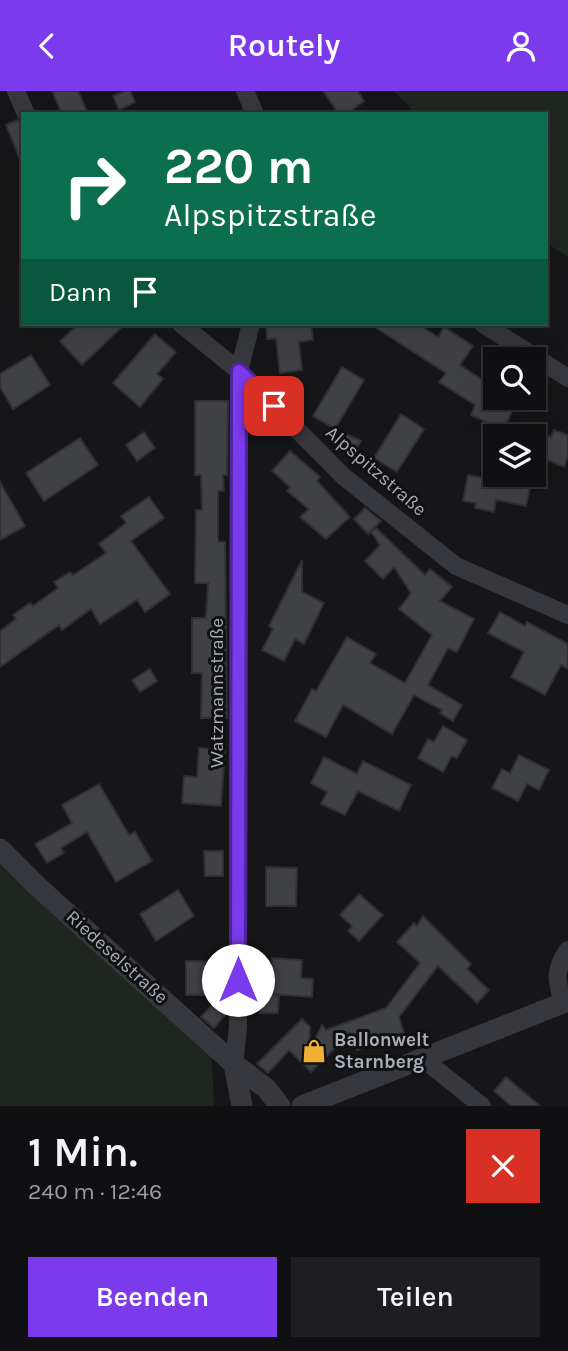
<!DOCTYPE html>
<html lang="de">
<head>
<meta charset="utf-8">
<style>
	body { margin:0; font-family:Karla,sans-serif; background:#1e1e20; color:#f1f3f6; height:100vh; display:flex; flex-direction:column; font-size:26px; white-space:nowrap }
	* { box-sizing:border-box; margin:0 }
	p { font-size:23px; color:#9c9d9f }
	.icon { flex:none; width:38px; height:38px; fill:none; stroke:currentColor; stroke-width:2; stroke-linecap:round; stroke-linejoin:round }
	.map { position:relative; height:1015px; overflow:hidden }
	.drawer { display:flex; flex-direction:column; background:#101012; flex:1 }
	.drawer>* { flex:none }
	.banner { position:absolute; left:21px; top:21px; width:527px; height:214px; border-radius:0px; box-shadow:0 7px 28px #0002,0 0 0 2px #303032; background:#0b6e4f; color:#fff; overflow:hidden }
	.buttons { position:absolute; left:483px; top:256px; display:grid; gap:14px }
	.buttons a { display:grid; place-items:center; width:63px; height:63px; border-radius:0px; background:#101012; box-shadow:0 7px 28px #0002,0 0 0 2px #303032; font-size:35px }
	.pin { position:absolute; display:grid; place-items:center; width:60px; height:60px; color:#fff; margin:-30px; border-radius:14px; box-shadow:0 4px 10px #0006 }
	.me { position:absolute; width:77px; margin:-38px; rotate:0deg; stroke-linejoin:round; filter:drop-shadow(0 0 5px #0008) }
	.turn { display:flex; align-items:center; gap:24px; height:147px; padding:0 28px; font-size:32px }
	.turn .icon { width:91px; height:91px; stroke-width:2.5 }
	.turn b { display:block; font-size:49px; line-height:60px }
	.then { display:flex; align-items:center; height:66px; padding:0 28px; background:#0003; gap:14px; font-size:26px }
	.round { display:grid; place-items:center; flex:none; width:74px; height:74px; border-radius:0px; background:#1e1e20 }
	.head { display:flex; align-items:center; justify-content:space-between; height:119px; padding:0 28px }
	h1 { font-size:42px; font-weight:600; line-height:52px }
	.action { display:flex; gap:14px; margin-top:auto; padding:14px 28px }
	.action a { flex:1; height:80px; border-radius:0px; background:#7c3aed; color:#fff; font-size:28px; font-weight:600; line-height:80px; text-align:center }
	.action a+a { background:#1e1e20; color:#f1f3f6 }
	header { display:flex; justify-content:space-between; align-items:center; height:91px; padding:0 28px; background:#7c3aed; color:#fff; font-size:32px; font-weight:600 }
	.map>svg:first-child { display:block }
</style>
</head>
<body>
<header><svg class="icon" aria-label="back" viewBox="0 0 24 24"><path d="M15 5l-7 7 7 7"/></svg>Routely<svg class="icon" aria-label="person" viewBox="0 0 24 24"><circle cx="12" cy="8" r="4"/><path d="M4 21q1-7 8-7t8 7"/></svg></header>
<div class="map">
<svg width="568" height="1015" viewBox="0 0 568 1015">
	<rect width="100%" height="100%" fill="#161618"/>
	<path fill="#1e261f" d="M394,0H568V166L546,152V23H416Z
		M0,756L211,951L214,1015H0Z"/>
	<path fill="#404145" stroke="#303034" stroke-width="2" d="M52,0H78L88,23H62Z
		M125,0H130L135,11L119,19L113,5Z
		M323,0H358L364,10L347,23H339Z
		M17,29L23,34L22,73L6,34Z
		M79,233H125L82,274L60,250Z
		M266,233H311L313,249L299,251L302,279L280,282L276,248H267Z
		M370,233H418L438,246L444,236L473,255L460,274L495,297V306H518L504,339L471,324L475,314L439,291L446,282Z
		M155,243L176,261L157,283L163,288L140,316L113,292Z
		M31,264L50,294L13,318L0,296V283Z
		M342,276L364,289L335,338L313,325Z
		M195,310H228L227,384H223L224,400H218V451H225L227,627H201L202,582H192V527H206L208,492H195L196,419H202L201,384H195Z
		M401,323L424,338L397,381L374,367Z
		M554,339L568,344V365L564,376L534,363V340L551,346Z
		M144,341L155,357L137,370L126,354Z
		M346,343L361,350L352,366L337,358Z
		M80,347L98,374L44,410L26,382Z
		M290,360L320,386L317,390L350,426L326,448L300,426L309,418L287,400L290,396L272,380Z
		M468,384L500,390L501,386L531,392L526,415L496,409L494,421L475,417L476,412L463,410Z
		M0,391L25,435L0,449Z
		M149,406L164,427L131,450L170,503L145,521L137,509L100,533L91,518L62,539L59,534L0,576V540L16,528L13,524L30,512L33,515L58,497L54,491L70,481L73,484L106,462L99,453L126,432L121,425Z
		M365,417L381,430L368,443L354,428Z
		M376,437L425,484L430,478L452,496L440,510L474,528L457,561L448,557L428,594L462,614L453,630L440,622L442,619L414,604L392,643L343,614L326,646L295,630L312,598L316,600L347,546L376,563L370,572L405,592L432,544L399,518L411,502L394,476L383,488L365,470L380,454L371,441Z
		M302,469V501L324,512L304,553L295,548L284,570L262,559L273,538L269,535Z
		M500,521L525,535L527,531L568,553V578L561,574L545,604L511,586L524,561L488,542Z
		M150,578L157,590L140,601L132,589Z
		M443,635L467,649L457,667L452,665L443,681L418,667L428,648L434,651Z
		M199,657L225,659L221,715L182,712L184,685L197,686Z
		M519,664L549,679L539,699L527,693L518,710L492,697L502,678L510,682Z
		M324,666L357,683L363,670L411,694L399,720L358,700L345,724L321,713L327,701L311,692Z
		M99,693L129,744L135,741L152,770L116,791L87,741L61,757L64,762L47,772L35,753L72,732L62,714Z
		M204,760H223V785H205Z
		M266,776L297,777L296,815H266Z
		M178,799L194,825L156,850L140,823Z
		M359,803L383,824L359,850L348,840L352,835L340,824Z
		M423,825L471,873L467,878L489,899L477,912L438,875L399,926L404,942L357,959L350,942L311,981L289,959L268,982L257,973L302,928L310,936L309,960L322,934L326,939L386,917L420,872L397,851L414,832L417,835Z
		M272,867L302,869L301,887L313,888L312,906L270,903Z
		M186,870L227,871V904H186Z
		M261,903L279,904L278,922H260Z
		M214,912L226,923L214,937L201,926Z
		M506,986L540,1015H511L494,1000Z"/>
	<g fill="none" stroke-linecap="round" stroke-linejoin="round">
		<path stroke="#37383d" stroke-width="18" d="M16,0L26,23
			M245,0L255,23
			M181,233L239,280L343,385L456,475L568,524
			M483,233L568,287
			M563,912C556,889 554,879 568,859
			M422,967L482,1015
			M234,973L238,936L239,280L251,233"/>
		<path stroke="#37383d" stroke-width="21" d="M0,758L37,795L234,973L266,997L280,1015
			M234,973L242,1015
			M302,1015L568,910"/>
	</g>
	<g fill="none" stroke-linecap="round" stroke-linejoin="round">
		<g stroke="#51269a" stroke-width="18">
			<path id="route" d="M238,889L239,280L274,315"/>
		</g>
		<use href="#route" stroke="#7c3aed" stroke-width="12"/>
	</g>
	<defs>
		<g id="shop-bare" transform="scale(1.89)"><path d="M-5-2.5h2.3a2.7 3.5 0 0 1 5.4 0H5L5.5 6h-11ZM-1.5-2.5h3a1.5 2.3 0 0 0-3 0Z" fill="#f2b134" stroke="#111113" stroke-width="2.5" paint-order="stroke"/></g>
	</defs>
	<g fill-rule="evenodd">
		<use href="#shop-bare" x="314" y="960"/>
	</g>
	<g text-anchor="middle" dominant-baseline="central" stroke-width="6" stroke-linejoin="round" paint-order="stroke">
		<g font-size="19" fill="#a8adb8" stroke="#111113">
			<text transform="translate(376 380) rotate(41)">Alpspitzstraße</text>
			<text transform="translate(217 602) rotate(-90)">Watzmannstraße</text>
			<text transform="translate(117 866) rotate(42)">Riedeselstraße</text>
		</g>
		<g font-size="19" font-weight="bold" fill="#a8adb8" stroke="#111113" text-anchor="start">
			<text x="334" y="949">Ballonwelt<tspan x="334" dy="22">Starnberg</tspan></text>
		</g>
	</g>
</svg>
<div class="buttons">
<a><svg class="icon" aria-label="search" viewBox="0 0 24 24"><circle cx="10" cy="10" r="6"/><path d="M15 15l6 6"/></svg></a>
<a><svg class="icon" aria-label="layers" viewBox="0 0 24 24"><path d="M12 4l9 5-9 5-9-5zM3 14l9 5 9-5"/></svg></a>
</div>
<div class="pin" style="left:274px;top:315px;background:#d93025"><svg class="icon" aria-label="arrive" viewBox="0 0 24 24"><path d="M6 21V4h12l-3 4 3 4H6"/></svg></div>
<svg class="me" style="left:238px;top:889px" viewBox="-20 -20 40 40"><circle r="19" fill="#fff"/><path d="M0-13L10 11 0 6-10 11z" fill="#7c3aed"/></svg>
<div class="banner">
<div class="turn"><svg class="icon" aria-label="right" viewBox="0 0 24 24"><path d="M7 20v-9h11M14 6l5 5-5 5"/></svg><div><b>220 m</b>Alpspitzstraße</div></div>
<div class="then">Dann<svg class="icon" aria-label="arrive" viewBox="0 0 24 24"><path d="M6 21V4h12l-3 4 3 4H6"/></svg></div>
</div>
</div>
<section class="drawer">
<div class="head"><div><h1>1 Min.</h1><p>240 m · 12:46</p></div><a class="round" style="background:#d93025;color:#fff"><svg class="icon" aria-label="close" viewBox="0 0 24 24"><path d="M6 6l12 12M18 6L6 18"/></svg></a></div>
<div class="action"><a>Beenden</a><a>Teilen</a></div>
</section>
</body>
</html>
